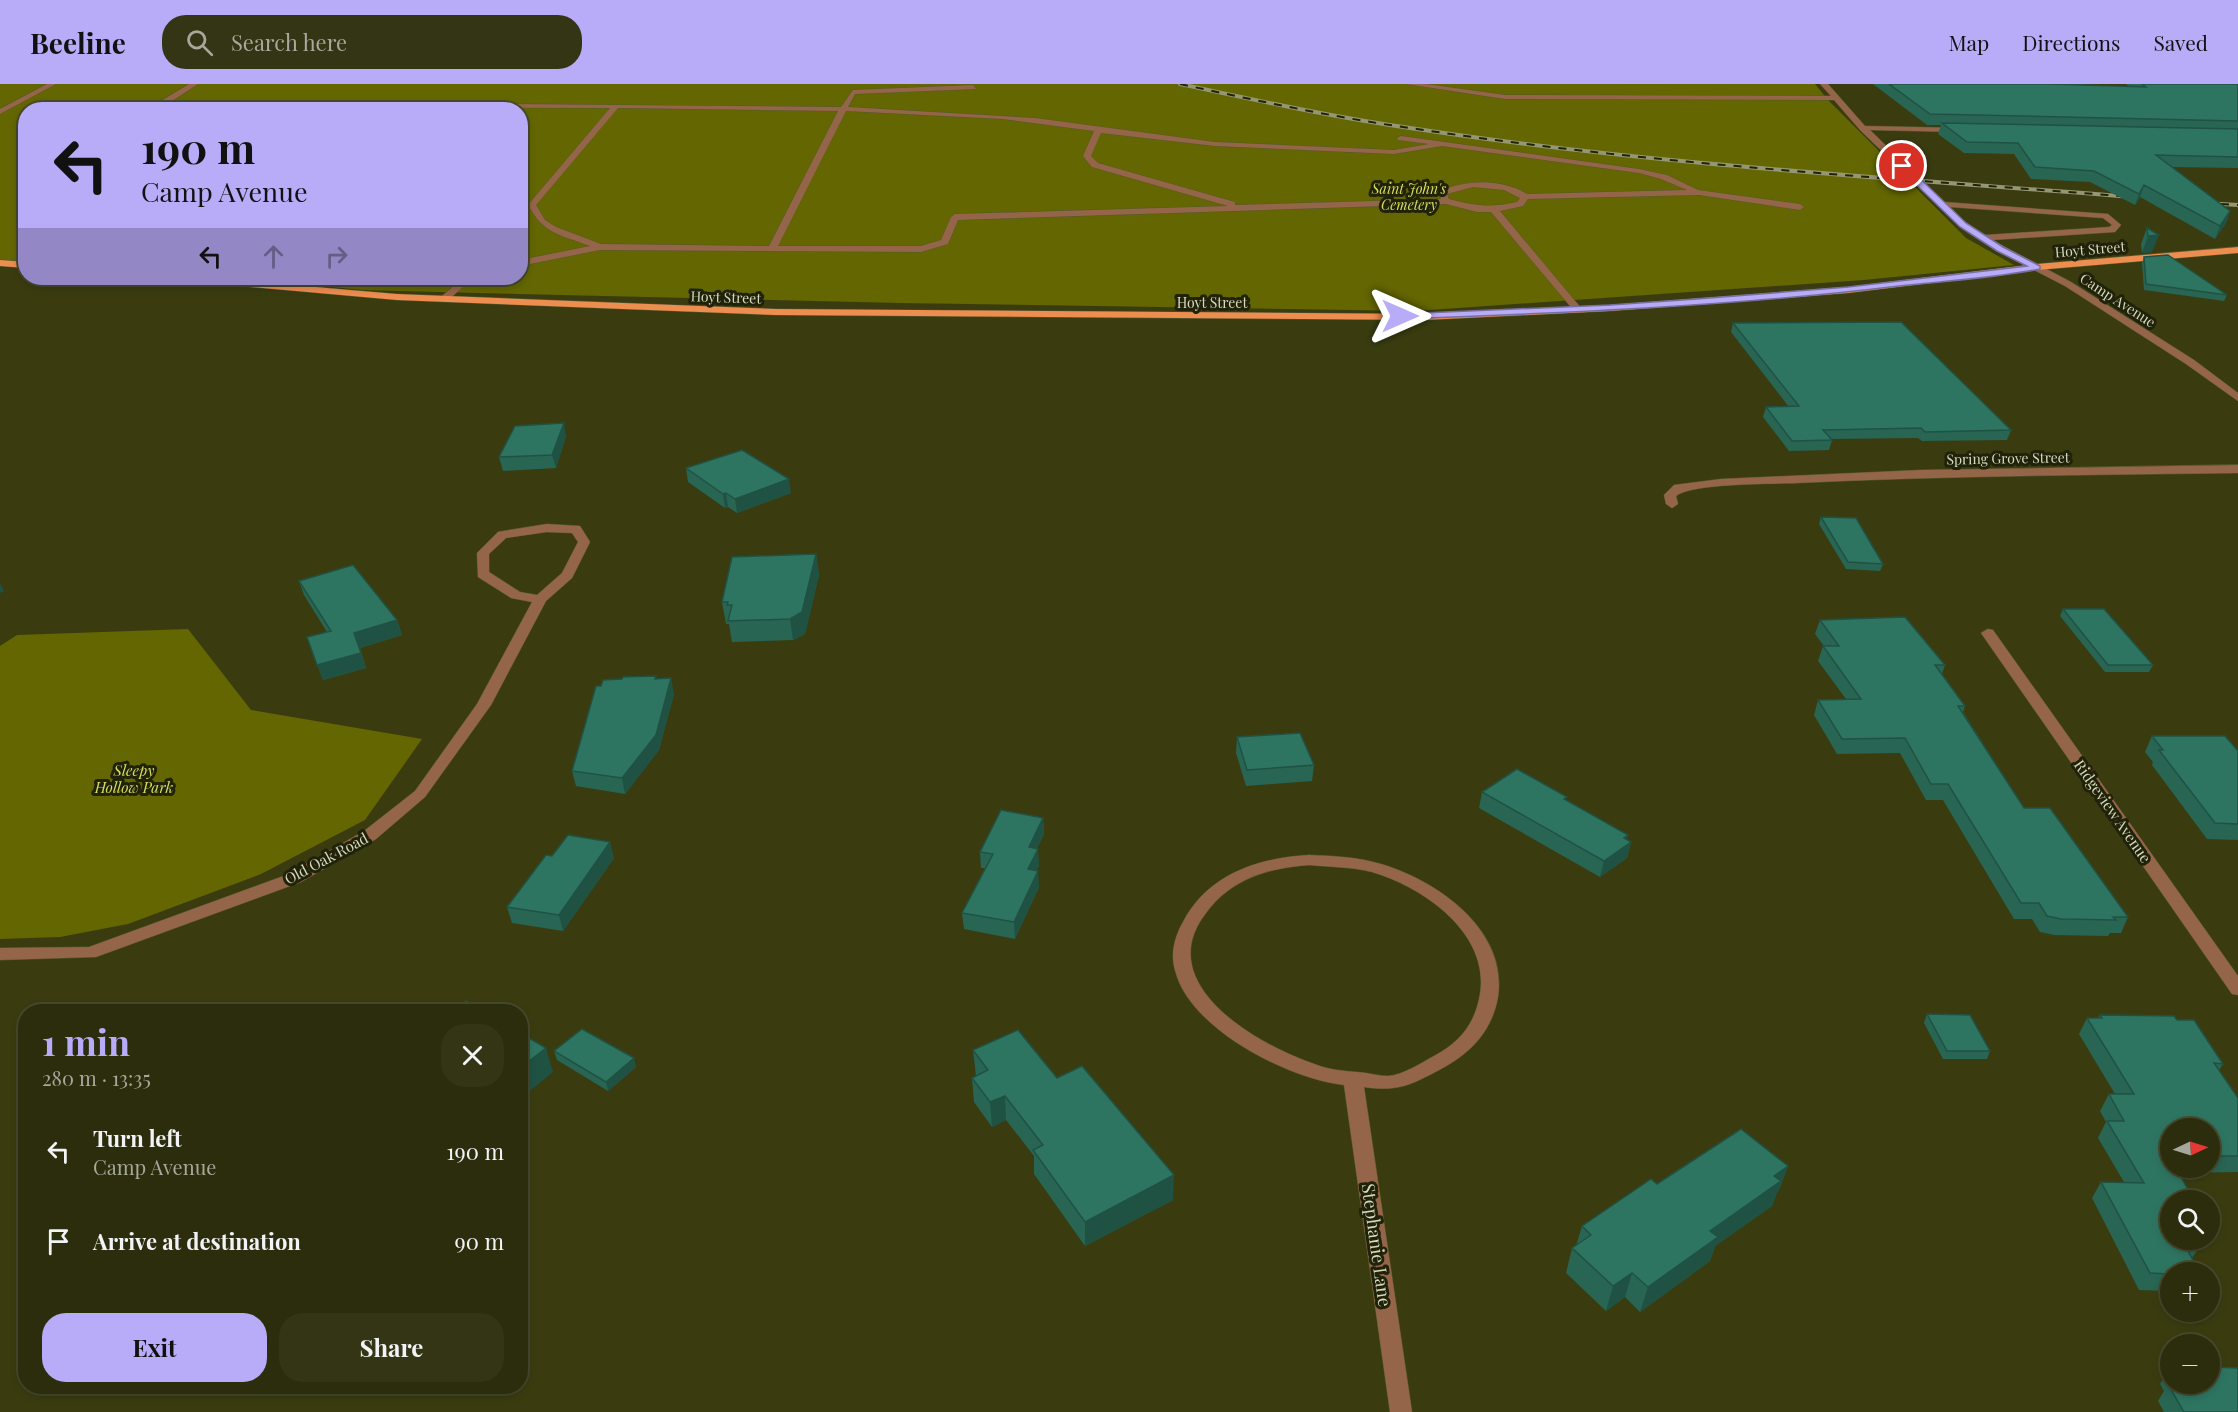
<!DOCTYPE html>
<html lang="en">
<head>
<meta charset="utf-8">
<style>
	body { margin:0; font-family:"Playfair Display",serif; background:#343515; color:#f1f3f6; height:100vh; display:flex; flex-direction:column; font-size:22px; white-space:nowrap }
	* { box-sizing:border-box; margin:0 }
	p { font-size:20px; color:#a6a89d }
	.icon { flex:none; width:33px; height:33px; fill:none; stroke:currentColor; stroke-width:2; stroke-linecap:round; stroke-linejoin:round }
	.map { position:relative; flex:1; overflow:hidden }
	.panel { position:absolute; left:18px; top:920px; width:510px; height:390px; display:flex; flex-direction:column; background:#2c2d0c; border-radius:24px; box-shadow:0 3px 9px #0003,0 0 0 2px #48492d }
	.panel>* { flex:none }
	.hud { position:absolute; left:18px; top:18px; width:510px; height:183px; border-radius:24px; box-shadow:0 3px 9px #0003,0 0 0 2px #48492d; background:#b8abf7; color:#111; overflow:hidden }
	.needle { width:39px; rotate:86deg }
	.tools { position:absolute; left:2160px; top:1034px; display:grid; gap:12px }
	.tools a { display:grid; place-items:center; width:60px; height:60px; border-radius:50%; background:#2c2d0c; box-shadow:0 3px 9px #0003,0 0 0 2px #48492d; font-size:30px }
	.pin { position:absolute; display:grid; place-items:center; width:51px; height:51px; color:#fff; margin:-26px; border:3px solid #fff; border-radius:50%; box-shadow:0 2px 6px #0007 }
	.me { position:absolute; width:66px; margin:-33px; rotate:90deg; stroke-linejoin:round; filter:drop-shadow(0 0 4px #0008) }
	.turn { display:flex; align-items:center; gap:21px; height:126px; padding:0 24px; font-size:27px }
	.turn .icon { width:78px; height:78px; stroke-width:2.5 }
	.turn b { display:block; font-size:42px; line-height:51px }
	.lanes { display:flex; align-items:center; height:57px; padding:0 24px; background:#0003; justify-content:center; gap:30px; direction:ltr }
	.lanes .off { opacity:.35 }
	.round { display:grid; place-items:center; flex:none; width:63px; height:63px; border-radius:24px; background:#343515 }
	.overview { display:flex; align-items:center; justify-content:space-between; height:102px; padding:0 24px }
	h1 { font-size:36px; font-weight:700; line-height:45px; color:#b8abf7 }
	.button { display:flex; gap:12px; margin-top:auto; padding:12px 24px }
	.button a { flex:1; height:69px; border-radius:24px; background:#b8abf7; color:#111; font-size:24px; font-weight:700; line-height:69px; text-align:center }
	.button a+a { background:#343515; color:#f1f3f6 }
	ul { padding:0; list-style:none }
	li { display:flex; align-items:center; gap:18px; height:90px; padding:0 24px }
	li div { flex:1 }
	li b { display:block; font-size:22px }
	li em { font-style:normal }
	header { display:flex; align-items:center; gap:36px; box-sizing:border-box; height:84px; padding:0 30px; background:#b8abf7; color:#111 }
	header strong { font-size:28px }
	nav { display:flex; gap:33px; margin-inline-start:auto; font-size:21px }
	.search { width:420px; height:54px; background:#343515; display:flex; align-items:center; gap:15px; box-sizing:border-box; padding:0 21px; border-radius:24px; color:#a6a89d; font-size:22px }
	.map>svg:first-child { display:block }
</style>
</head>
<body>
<header>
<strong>Beeline</strong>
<div class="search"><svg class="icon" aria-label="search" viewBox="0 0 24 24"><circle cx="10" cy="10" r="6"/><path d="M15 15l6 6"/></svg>Search here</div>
<nav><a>Map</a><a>Directions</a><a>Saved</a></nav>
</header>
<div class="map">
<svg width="2238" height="1328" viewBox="0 0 2238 1328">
	<rect width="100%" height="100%" fill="#3a3c10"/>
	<path fill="#636601" d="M0,0H1815L1828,16L1966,154L2014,181L1864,196L1415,227L900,219L439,208L362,206L242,194H520V26H26L25,179H0Z
		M188,545L251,626L422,655L365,736L261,790L128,840L60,853L0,855V562L17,551Z"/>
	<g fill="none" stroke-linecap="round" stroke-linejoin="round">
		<g stroke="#56582f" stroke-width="1">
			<path id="minor" d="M47,0H56L0,30V25Z
				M189,0H198L172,17L841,23L853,6L973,1L976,5L855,10L848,23L1035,34L1215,58L1394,66L1429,60L1398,56L1397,54L1401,52L1639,85L1667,91L1698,106L1800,120L1804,123L1800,126L1699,111L1528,115L1523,122L1500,127L1581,224V228H1575L1491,128H1477L1446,120L958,136L948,160L921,168L600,166L520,182V176L590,162C559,150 545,151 528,121L610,24L331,23L320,26L322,23L161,21V17ZM618,24L838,27L769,162L601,160L556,143L545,136L536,121ZM846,27L1003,35L1094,47L1083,72L1092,83L1228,122L955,130L951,133L941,156L921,162H778ZM1101,49L1215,62L1394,70L1442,62L1639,89L1661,95L1687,106L1527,110C1499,94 1468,96 1439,107L1441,115L1235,121V118L1098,79L1091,72ZM1473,103L1504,106L1520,114L1517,118C1490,124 1476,122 1449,115L1447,110Z
				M1406,0H1426L1505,11L1831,12L1820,0H1828L1865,42L1962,44V48H1959L1870,46L1944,118L2108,130L2121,141L2115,148L1992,156L2071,198L2194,276L2238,309V317L2186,280L2065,202L1997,167L1960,143L1860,46L1834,16L1505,15ZM1950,123L2103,134L2112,141L2109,143L1985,151L1966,139Z
				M463,194H473L447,217H441V213Z
				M2238,381V389C2091,391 1944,392 1797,399C1774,400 1691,399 1676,412L1678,420L1672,424L1666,420L1664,411L1674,401L1721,395L1921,386Z
				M547,440L580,442L590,458L572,494L546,517L491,621L425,713L376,755L301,798L96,873L0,876V864L89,863L289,790L364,747L415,707L477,620L532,518L511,514L478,493L477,469L498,448ZM547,448L572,449L578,458L562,489L537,511L520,508L489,488V470L506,454Z
				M1988,545L1993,546L2238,892V911L2232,910L1981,549Z
				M1309,771C1333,772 1358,773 1381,780C1438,797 1508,846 1498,913C1492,947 1471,969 1441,985C1411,1001 1398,1008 1364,1003L1412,1328H1390L1344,1001C1289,995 1189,945 1175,886C1170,869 1175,852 1183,838C1208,790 1258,774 1309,771ZM1309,781C1330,783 1352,783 1372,788C1423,803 1490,849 1480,910C1475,940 1460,958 1434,972C1421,979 1403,991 1388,992C1381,992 1373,990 1366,989C1349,987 1333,987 1317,981C1260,962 1150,901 1206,829C1231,795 1268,784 1309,781Z"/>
		</g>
		<g stroke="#56582f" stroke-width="1">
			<path id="major" d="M2238,163V169L2037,186L1848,209L1610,227L1424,236L775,231L397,216L184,197L179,194H210L397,210L775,225L1424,230L1610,221L1848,203L2037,180Z
				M0,176L26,178V184L0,182Z"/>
		</g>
		<use href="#minor" fill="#946549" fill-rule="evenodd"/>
		<use href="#major" fill="#ed8d50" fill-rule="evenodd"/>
		<g stroke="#959773" stroke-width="4">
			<path id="rail" d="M1180,0C1259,17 1337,34 1417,45C1654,81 1894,94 2133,113
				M2205,119L2238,121"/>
		</g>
		<use href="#rail" stroke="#20220a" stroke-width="2" stroke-dasharray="8" stroke-linecap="butt"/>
	</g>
	<path fill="#286553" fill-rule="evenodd" d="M1873,0H2051L2128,2L2126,0H2238V84L2171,83L2230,127L2226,139L2215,155L2140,113L2135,121L2090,98L2031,95L2014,70L1964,69L1938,50L1941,41H1927Z
		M2147,144L2152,168L2142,169L2141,160Z
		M2144,173L2227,211L2224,217L2144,206L2142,179Z
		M1733,239L2011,346L2007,356L1922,357L1918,354L1831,355L1832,356L1829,366L1789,367L1763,333L1766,323H1789L1731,248Z
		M566,352L556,384L503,387L499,373Z
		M686,384L791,409L737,429L728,423L725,424L688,398Z
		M1821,433L1883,480L1880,487L1846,485L1819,440Z
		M816,470L819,491L805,550L793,556L732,558L729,540H726L722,518Z
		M299,497L397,536L402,551L360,564L366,584L323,596L307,553L327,548L304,511Z
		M2063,525L2153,581L2149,588H2105L2060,532Z
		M1820,536L1945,581L1942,590L1965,622L1963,628L2024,724L2128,833L2121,849H2110L2108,852L2054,851L2040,848L2032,835H2014L1943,716H1926L1900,669L1837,670L1814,631L1818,616L1846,615L1818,577L1823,562H1824L1815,550Z
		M657,595L674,610L659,666L625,710L576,702L572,687Z
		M2152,652L2238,667V756L2207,755L2152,681L2153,678L2145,668Z
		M1237,653L1314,681L1312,697L1246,702L1236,669Z
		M1482,708L1627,756L1631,758L1627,774L1600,793L1479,724Z
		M1043,734L1044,750L1037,764L1039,781L1036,787L1039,803L1015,855L964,845L962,829L985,784H981L980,768Z
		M552,772L614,774L563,847L512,839L507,823Z
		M1927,930L1990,967L1987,975H1943L1924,939Z
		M2100,931L2177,936L2223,980L2219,986L2238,1014V1088L2178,1089L2170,1155H2205L2192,1174L2170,1188V1207L2139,1206L2092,1114L2101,1098H2124L2098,1054L2106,1038L2100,1027L2109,1010H2115L2079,950L2087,934H2098ZM2170,1044H2210V1083H2170Z
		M973,966L1057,994L1173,1116L1085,1162L1034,1090V1072L1006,1036L992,1043L974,1018L972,994L976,992Z
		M554,967L636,983L608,1007L557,976Z
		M1788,1082L1779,1106L1777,1108L1772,1122L1715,1162L1710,1177L1640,1228L1625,1213L1606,1227L1566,1189L1572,1164L1576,1162L1582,1142L1657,1100Z
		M2170,1284V1299H2210L2238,1328H2164L2158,1317L2164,1307L2160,1300Z"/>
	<path fill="#205244" d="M2144,101L2140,113L2135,121L2139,110Z
		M2230,127L2226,139L2215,155L2220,142Z
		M2159,151L2152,168L2142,169L2148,152Z
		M564,339L566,352L556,384L552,371Z
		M789,395L791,409L737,429L735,415Z
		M726,409L728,423L725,424L723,410Z
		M816,470L819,491L805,550L793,556L790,535Z
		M0,499L4,507L0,509Z
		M397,536L402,551L359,564L354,549Z
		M361,569L366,584L323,596L317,581Z
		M671,594L674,610L659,666L625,710L622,694Z
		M1043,734L1044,750L1030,779L1029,763Z
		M1628,751L1625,762L1631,758L1627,774L1600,793L1604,777L1624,754Z
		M610,758L614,774L563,847L559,831Z
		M1038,765L1039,781L1029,801L1028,785Z
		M1038,787L1039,803L1015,855L1014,838Z
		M546,964L553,988L520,1015V984Z
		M634,974L636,983L608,1007L606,998Z
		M1005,1012L1006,1036L992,1043L990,1018Z
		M1788,1082L1779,1106L1777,1108L1772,1122L1715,1162L1710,1177L1640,1228L1648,1203L1710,1147L1774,1092Z
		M1174,1091L1173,1116L1085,1162V1138Z
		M1632,1189L1625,1213L1606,1227L1613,1202Z"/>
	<path fill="#2e7561" stroke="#205244" stroke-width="1.5" d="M1889,0H2051L2146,3L2142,0H2238V37L1930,30Z
		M1942,39L2238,45V73L2156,71L2230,127L2220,142L2144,101L2139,110L2094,87L2035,83L2018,59L1967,58Z
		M2147,144L2159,151L2148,152Z
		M2168,171L2227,211L2146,200L2144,173Z
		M1901,238L2011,346L1925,348L1921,344L1823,346L1832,356L1792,357L1766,323L1799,322L1733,239Z
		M564,339L552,371L499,373L515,342Z
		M742,366L789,395L735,415L726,409L723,410L686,384Z
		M1821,433L1856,434L1883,480L1848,478Z
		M816,470L802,528L790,535L728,537L732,521H727L728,518H722L732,473Z
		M353,481L397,536L354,549L361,569L317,581L307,553L331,547L299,497Z
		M2063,525H2104L2153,581H2108Z
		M1905,533L1945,581H1935L1965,622H1958L2024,724H2050L2128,833H2113L2116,836L2061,835L2047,832L2039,819H2021L1948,700H1931L1905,654L1842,655L1818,616L1861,615L1823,562H1839L1820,536Z
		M656,592L655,595L671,594L656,651L622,694L572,687L596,602H601L603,596L622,595L623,593Z
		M1300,649L1314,681L1247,686L1237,653Z
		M2152,652H2225L2238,667V740L2215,739L2159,666H2163Z
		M1517,685L1567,713L1564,715L1628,751L1624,754L1631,758L1604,777L1482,708Z
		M1001,726L1043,734L1029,763L1038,765L1028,785L1038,787L1014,838L962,829L993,770L980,768Z
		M568,751L610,758L559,831L507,823L546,771L552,772Z
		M466,917L483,927H453Z
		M1927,930L1970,931L1990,967H1947Z
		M2100,931L2174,932L2177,936H2194L2223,980L2214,979L2238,1014V1072H2210V1044H2170V1072H2168L2170,1076V1083H2175L2194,1116H2170V1155H2196L2200,1162L2185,1161L2199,1188H2170V1190L2150,1189L2101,1098L2144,1099L2107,1037H2124L2109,1010H2134L2087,934H2102Z
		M582,945L634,974L606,998L554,967Z
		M1018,946L1057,994L1082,982L1174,1091L1085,1138L1033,1066L1043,1061L1005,1012L990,1018L972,994L988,986L973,966Z
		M520,949L546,964L520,984Z
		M1741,1045L1788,1082L1774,1092L1781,1097L1710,1147L1718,1153L1648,1203L1632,1189L1613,1202L1572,1164L1591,1151L1582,1142L1651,1095L1657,1100Z
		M2210,1283L2238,1284V1328H2184L2168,1300L2210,1299Z"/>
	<path fill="#b8abf7" stroke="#786fa1" stroke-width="1.5" d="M1899,80H1905L1966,139L2003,163L2040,182V185C1994,194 1946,197 1899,202C1734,222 1566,229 1400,235L1395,232L1400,230L1610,221L1697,215L1848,203L2027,182L1997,167L1960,143L1899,84Z"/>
	<g text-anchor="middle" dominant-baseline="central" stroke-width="6" stroke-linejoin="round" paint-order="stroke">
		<g font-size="14" font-style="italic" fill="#d8de59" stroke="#20220a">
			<text x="1409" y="104">Saint John's<tspan x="1409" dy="16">Cemetery</tspan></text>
		</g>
		<g font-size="14" fill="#d7dabc" stroke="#20220a">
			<text transform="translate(2090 165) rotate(-5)">Hoyt Street</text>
			<text transform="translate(726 213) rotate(2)">Hoyt Street</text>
			<text transform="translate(2118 216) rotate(33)">Camp Avenue</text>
			<text x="1212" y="218">Hoyt Street</text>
			<text transform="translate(2008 374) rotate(-1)">Spring Grove Street</text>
		</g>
		<g font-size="15" font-style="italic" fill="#d8de59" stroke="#20220a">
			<text x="134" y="686">Sleepy<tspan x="134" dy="17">Hollow Park</tspan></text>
		</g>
		<g font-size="15" fill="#d7dabc" stroke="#20220a">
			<text transform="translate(2113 727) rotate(55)">Ridgeview Avenue</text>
			<text transform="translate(326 774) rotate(-28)">Old Oak Road</text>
		</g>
		<g font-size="18" fill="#d7dabc" stroke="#20220a">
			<text transform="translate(1377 1161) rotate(82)">Stephanie Lane</text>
		</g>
	</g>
</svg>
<div class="tools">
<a><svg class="needle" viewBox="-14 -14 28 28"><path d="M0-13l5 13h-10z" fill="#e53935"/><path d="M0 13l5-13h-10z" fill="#a6a89d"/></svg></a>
<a><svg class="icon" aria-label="search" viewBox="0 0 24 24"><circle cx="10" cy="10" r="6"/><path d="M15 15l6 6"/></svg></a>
<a>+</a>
<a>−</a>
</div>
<div class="pin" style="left:1902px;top:82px;background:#d93025"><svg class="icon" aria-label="arrive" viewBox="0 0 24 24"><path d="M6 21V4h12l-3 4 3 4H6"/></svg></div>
<svg class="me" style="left:1400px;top:232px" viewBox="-20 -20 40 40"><path d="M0-17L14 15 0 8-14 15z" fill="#b8abf7" stroke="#fff" stroke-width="4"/></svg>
<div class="hud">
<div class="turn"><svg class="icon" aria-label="left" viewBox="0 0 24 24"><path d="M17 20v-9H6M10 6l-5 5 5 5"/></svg><div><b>190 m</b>Camp Avenue</div></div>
<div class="lanes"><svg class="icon" aria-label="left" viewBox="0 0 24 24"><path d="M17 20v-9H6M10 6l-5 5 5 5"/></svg><svg class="icon off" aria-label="ahead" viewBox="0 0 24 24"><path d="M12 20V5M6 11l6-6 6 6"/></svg><svg class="icon off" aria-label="right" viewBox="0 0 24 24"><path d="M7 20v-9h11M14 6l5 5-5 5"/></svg></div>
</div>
<section class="panel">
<div class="overview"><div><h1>1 min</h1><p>280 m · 13:35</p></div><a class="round"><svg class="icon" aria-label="close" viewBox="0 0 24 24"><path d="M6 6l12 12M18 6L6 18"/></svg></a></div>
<ul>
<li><svg class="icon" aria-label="left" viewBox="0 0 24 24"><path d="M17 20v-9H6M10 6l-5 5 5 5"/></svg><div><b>Turn left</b><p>Camp Avenue</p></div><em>190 m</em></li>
<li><svg class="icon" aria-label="arrive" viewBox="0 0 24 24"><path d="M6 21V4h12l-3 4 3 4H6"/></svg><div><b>Arrive at destination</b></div><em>90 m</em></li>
</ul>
<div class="button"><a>Exit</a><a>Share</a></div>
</section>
</div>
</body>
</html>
